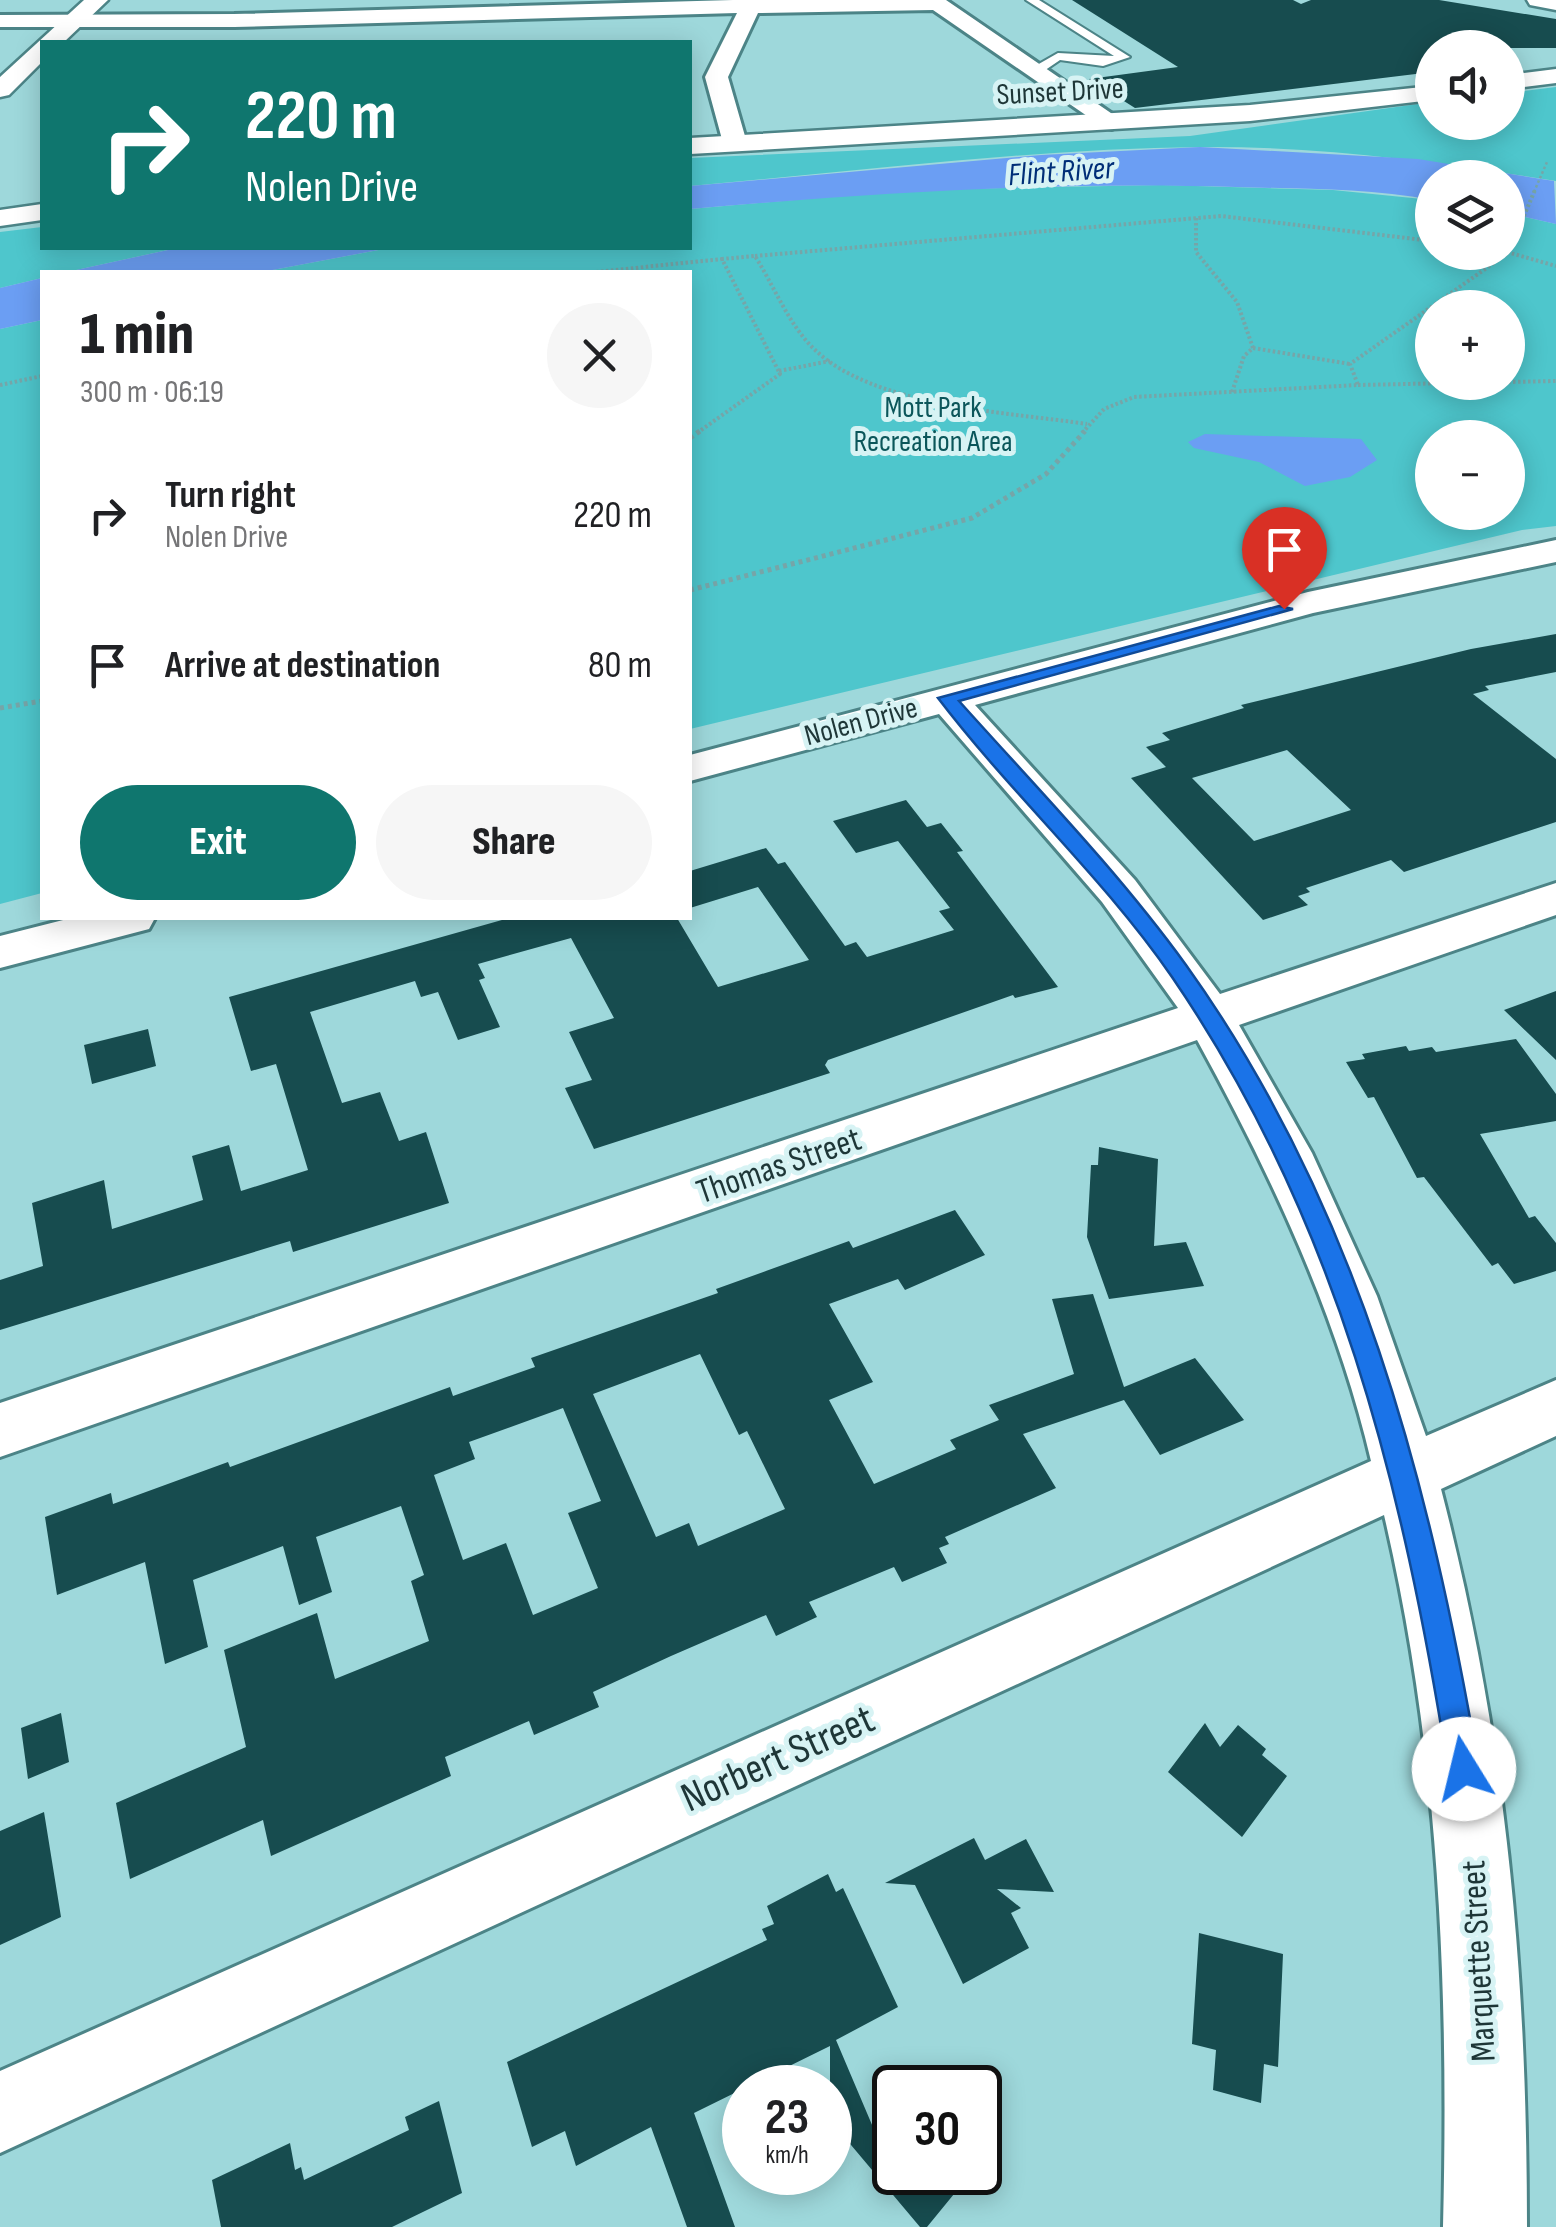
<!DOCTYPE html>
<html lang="en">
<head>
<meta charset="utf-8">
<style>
	body { margin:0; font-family:"Sofia Sans Condensed",sans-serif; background:#f6f6f6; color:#202124; height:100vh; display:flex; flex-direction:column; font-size:38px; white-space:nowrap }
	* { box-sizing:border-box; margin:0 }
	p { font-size:32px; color:#757577 }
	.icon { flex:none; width:55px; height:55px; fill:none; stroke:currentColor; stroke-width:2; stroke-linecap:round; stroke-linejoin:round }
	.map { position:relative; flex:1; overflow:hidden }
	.side { position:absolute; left:40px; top:270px; width:652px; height:650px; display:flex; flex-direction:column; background:#fff; border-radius:0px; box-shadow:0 5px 25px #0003 }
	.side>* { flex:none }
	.hud { position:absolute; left:40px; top:40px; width:652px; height:210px; border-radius:0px; box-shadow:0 5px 25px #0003; background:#0f766e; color:#fff; overflow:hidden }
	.tools { position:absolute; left:1415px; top:30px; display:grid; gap:20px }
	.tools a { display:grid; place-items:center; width:110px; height:110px; border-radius:50%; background:#fff; box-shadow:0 5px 25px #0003; font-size:50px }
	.speed { position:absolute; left:722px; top:2065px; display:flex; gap:20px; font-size:50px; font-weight:700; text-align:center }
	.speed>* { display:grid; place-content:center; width:130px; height:130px; border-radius:50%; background:#fff; box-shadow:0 5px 25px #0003; line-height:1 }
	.speed small { font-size:25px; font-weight:400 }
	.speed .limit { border:5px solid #111; border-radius:15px; background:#fff; color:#111 }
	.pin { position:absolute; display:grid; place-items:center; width:85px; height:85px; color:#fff; margin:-102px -42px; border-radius:50% 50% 50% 0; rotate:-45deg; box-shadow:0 0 10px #0007 }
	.pin .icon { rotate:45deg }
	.me { position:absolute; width:110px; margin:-55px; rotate:351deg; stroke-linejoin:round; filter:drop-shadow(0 0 8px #0008) }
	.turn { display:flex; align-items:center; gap:35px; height:210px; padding:0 40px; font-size:45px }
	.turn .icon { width:130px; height:130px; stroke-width:2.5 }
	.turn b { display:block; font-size:70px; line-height:85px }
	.round { display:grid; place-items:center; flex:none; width:105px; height:105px; border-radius:52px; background:#f6f6f6 }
	.headline { display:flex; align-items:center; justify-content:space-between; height:170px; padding:0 40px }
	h1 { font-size:60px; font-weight:800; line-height:75px }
	.action { display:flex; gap:20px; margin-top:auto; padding:20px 40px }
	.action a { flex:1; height:115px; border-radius:60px; background:#0f766e; color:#fff; font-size:40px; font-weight:800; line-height:115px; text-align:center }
	.action a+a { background:#f6f6f6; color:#202124 }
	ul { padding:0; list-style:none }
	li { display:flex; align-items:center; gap:30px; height:150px; padding:0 40px }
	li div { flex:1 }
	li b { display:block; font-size:38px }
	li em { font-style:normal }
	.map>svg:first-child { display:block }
</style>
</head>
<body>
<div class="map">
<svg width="1556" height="2227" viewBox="0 0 1556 2227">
	<rect width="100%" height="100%" fill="#9ed8db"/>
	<path fill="#4ec6cc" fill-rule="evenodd" d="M1556,87V181C1438,162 1320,146 1200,147C1030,149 859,171 690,186V158L1190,136L1432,102V122H1508V93Z
		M1162,185L1333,190L1432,200V252H1508V213L1556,224V526L1522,530L690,729V272H262L389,248H690V209L908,190ZM1432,308H1508V382H1432ZM1432,438H1508V512H1432Z
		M42,227V248H177L67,272H42V278L0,288V232Z
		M42,320V893L0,904V329Z"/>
	<path fill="#6b9ef3" d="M1200,147L1418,159L1554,181L1556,224L1508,213V178H1432V200C1368,188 1301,189 1236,187C1053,181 872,193 690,209V186L1041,155Z
		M177,248H389L262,272H67Z
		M42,278V320L0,329V288Z
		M1205,434L1361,439L1377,460L1350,477L1305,486L1259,462L1194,448L1188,442Z"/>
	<path fill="#174c4f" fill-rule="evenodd" d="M1072,0H1293L1301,4L1311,0H1439L1556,19V48H1432V72L1135,108L1089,79L1178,67Z
		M1556,634V672L1485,686L1489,690L1473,694L1556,759V822L1404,872L1391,860L1306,888L1310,892L1298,896L1308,905L1263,920L1131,778L1166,767L1146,747L1170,740L1162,733L1244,708L1241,705L1471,649ZM1287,750L1351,810L1254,841L1192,778Z
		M906,800L927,827L941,823L963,851L957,852L1058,987L1015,998L1013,995L828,1060L825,1065L830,1073L594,1149L565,1088L592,1080L569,1032L614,1018L571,938L478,964L485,978L479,980L500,1027L458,1040L438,992L421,997L415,981L310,1012L342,1103L380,1092L399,1141L426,1132L449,1203L293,1252L290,1241L0,1330V1280L43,1266L32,1203L104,1180L112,1229L203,1200L192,1156L229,1145L241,1191L308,1170L276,1064L251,1071L229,997L509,918H677L718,987L809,960L758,887L690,908V871L766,848L778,864L785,862L845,946L856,942L867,957L954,930L939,911L950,908L898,841L856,853L833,821Z
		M1556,991V1060L1504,1010Z
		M148,1029L156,1066L92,1084L84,1045Z
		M1516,1039L1556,1094V1121L1480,1134L1529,1218L1535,1216L1556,1243V1271L1514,1284L1498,1263L1492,1266L1424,1177L1417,1178L1374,1097L1368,1098L1346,1062L1365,1059L1362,1054L1406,1046L1409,1051L1432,1047L1436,1052Z
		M1099,1147L1158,1159L1154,1246L1186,1242L1204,1286L1109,1299L1087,1237L1091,1165H1098Z
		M955,1210L985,1255L905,1290L898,1279L829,1304L873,1382L829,1400L874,1484L956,1449L950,1440L999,1420L989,1405L1074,1374L1052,1299L1093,1294L1124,1387L1195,1358L1244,1420L1160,1455L1124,1400L1023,1434L1056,1488L945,1537L949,1544L939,1548L947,1563L902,1582L894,1567L809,1602L817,1617L776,1636L766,1615L671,1656L593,1692L599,1707L534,1735L529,1721L445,1757L451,1776L271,1856L263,1820L130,1879L116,1803L246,1747L224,1650L317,1613L335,1679L429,1641L411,1581L424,1575L401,1506L316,1537L332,1592L299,1605L283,1546L193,1580L208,1647L165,1664L145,1562L57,1595L45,1517L111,1493L113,1504L228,1462L230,1467L450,1387L453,1396L535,1367L531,1358L718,1293L716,1289L849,1241L853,1248ZM700,1354L739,1435L747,1431L785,1509L698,1546L689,1523L656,1537L593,1394ZM563,1408L601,1501L568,1513L598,1588L533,1615L506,1543L463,1560L434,1475L475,1459L469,1442Z
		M61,1713L69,1762L28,1779L21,1728Z
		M1205,1723L1220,1747L1238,1725L1266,1749L1262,1755L1287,1776L1242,1837L1168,1772Z
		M44,1812L61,1917L0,1945V1831Z
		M974,1838L985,1860L1026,1839L1054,1892L997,1889L1021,1908L1011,1913L1029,1948L963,1984L915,1885L885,1883Z
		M828,1874L836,1892L843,1888L898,2007L836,2040L892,2172H972L927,2227H920L830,2120V2046L694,2113L735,2227H687L651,2127L576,2166L565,2131L532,2147L507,2062L767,1940L762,1929L774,1924L767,1906Z
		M1199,1933L1283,1954L1278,2067L1264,2064L1261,2103L1213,2090L1216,2050L1192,2044Z
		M439,2101L462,2193L392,2227H221L212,2180L290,2143L295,2170L301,2167L304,2180L409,2130L405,2117Z"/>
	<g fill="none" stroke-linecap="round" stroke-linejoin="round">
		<g stroke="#4c8487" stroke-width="4">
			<path id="lane" d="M1026,0H1039L1130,57L1103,66L1060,60L1038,75H1030V69L1058,53L1114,56Z"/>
		</g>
		<g stroke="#4c8487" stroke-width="6">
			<path id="street" d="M733,0H946L1124,122L1112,129L1103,127L933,10L758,13L728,77L747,143L735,150L723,143L705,77L737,13L234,27H0V15L234,14Z
				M1556,540V562L1313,613L975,705L1135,880L1220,994L1556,883V915L1239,1025L1312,1153L1377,1296L1426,1436L1556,1380V1436L1441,1489C1506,1739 1527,1970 1527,2227H1443C1449,1986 1439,1750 1384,1515L0,2153V2071L1371,1461C1336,1312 1270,1173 1197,1040L0,1457V1403L1178,1008L1102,902L939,714L690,781V755L1308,592Z
				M71,918H155L149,929L0,968V936Z"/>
		</g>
		<g stroke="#4c8487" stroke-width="5">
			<path id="secondary" d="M84,0H108L64,42H42V62L9,95L0,97V77Z
				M1527,0H1556V10L1530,5Z
				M1556,69V83L1508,89V75Z
				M1432,86V100L1250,121L690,154V138L1250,105Z
				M42,204V220L0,226V210Z"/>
		</g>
		<path stroke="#76a5a8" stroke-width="2.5" stroke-dasharray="2.5 2.5" stroke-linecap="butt" d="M1534,192L1547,162"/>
		<path stroke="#76a5a8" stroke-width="4" stroke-dasharray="2.5 2.5" stroke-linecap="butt" d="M1196,218V252L1237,302L1253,348
			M1507,252L1556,266
			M755,256L1221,216L1432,241
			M596,272L722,259
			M779,371L830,361
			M1508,382L1556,381
			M0,385L42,376
			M1358,385L1504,382
			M1232,392L1244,356L1253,348L1350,364
			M697,433L780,374L722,259L755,256C774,286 788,323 813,348C872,407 1008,412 1087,424
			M1082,433L1104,409L1134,397L1358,385L1350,364L1508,253L1535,190"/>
		<path stroke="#76a5a8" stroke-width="5" stroke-dasharray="4 4" stroke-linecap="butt" d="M690,438L700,431
			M690,590L972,518L1046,474L1085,431
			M0,708L42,701"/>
		<use href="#lane" fill="#fff" fill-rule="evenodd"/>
		<use href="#street" fill="#fff" fill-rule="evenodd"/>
		<use href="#secondary" fill="#fff" fill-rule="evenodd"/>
	</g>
	<path fill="#1a73e8" stroke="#114b97" stroke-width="2.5" d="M1279,606L1293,609L959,701C1036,787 1118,871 1186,965C1358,1205 1430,1483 1479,1769L1474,1780L1464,1785L1453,1780L1448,1769C1403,1485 1337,1218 1172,977C1103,877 1012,795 938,698Z"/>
	<g text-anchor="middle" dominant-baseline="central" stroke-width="10" stroke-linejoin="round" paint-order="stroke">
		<g font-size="30" fill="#1e3637" stroke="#d7f3f4">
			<text transform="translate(1060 92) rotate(-3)">Sunset Drive</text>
			<text transform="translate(861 722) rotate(-15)">Nolen Drive</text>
		</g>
		<g font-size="30" fill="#0b565a" stroke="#d7f3f4">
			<text x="933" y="408">Mott Park<tspan x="933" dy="34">Recreation Area</tspan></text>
		</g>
		<g font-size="32" font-style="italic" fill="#002e77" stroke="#d7f3f4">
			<text transform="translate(1061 172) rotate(-4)">Flint River</text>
		</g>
		<g font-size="35" fill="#1e3637" stroke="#d7f3f4">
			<text transform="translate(779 1166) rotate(-19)">Thomas Street</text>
			<text transform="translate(1479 1961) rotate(-93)">Marquette Street</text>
		</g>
		<g font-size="42" fill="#1e3637" stroke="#d7f3f4">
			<text transform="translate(778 1759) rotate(-24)">Norbert Street</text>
		</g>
	</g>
</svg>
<div class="tools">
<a><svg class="icon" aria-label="sound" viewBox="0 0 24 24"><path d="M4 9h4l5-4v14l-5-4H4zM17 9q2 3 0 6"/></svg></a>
<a><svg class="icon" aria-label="layers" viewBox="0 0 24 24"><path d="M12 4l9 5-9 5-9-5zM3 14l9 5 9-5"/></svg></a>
<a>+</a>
<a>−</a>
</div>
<div class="speed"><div>23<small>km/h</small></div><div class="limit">30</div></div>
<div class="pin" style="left:1284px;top:609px;background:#d93025"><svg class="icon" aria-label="arrive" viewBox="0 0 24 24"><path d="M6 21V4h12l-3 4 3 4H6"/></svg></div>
<svg class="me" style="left:1464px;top:1769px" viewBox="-20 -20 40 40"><circle r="19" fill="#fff"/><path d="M0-13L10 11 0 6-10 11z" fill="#1a73e8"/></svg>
<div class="hud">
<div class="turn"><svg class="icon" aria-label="right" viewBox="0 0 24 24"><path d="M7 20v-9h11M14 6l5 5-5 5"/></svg><div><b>220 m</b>Nolen Drive</div></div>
</div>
<section class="side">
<div class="headline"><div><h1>1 min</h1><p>300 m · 06:19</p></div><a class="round"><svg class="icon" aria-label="close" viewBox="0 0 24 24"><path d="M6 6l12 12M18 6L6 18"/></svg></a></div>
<ul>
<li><svg class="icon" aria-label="right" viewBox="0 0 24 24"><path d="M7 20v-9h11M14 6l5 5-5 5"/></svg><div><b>Turn right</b><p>Nolen Drive</p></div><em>220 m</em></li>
<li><svg class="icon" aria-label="arrive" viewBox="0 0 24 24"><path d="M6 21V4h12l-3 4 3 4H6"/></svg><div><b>Arrive at destination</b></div><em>80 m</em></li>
</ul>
<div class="action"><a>Exit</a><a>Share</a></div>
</section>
</div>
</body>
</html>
